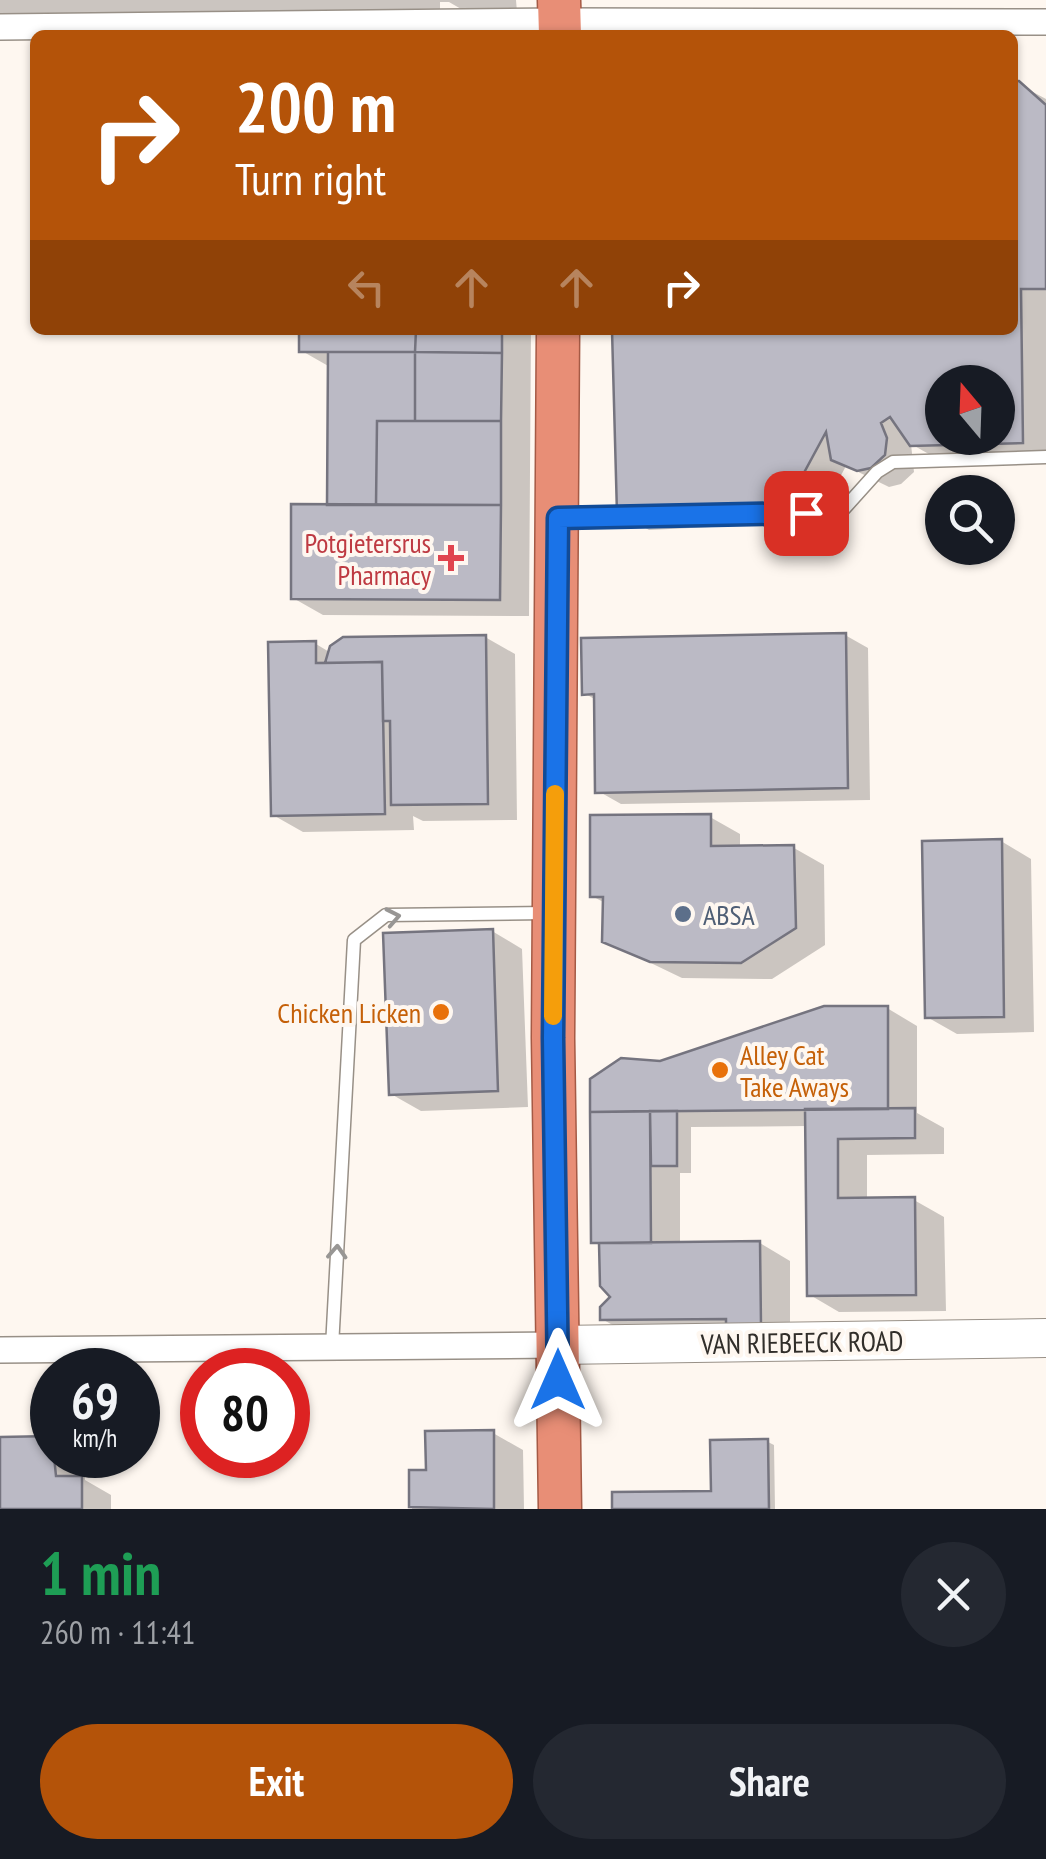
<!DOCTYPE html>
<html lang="en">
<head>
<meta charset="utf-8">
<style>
	body { margin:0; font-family:"PT Sans Narrow",sans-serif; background:#242831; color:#f1f3f6; height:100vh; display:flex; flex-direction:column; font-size:38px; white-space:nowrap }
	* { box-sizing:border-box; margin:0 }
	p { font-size:32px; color:#9ea1a6 }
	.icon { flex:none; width:55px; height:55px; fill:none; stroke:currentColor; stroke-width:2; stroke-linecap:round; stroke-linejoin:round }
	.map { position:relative; height:1509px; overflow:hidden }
	.panel { display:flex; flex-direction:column; background:#171b24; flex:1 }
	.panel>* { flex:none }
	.top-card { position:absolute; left:30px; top:30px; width:988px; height:305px; border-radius:15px; box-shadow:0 2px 8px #0004; background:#b45309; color:#fff; overflow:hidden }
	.needle { width:65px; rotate:341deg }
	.controls { position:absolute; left:925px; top:365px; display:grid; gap:20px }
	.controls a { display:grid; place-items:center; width:90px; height:90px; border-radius:50%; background:#171b24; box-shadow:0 2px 8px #0004; font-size:50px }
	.speed { position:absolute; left:30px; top:1348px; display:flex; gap:20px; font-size:50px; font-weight:700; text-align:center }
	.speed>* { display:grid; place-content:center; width:130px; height:130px; border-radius:50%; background:#171b24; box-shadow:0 2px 8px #0004; line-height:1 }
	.speed small { font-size:25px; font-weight:400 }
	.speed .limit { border:15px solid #d22; background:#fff; color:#111 }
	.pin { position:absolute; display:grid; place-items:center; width:85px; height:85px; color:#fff; margin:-42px; border-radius:20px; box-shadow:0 5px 15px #0006 }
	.me { position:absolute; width:110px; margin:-55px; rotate:0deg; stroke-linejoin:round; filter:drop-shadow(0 0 8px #0008) }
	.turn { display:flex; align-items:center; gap:35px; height:210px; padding:0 40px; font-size:45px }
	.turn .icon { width:130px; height:130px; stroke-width:2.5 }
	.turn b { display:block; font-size:70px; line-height:85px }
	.lanes { display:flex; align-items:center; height:95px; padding:0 40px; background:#0003; justify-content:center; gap:50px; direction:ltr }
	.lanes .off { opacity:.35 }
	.round { display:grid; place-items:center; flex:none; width:105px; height:105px; border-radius:52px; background:#242831 }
	.head { display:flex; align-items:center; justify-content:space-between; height:170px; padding:0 40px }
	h1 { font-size:60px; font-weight:800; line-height:75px; color:#1e9e55 }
	.button { display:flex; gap:20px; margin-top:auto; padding:20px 40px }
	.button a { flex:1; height:115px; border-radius:60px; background:#b45309; color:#fff; font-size:40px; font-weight:800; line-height:115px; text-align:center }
	.button a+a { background:#242831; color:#f1f3f6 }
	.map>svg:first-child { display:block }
</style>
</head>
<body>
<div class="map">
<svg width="1046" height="1509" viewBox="0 0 1046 1509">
	<rect width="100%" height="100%" fill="#fef7f0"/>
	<path fill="#0003" fill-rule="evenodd" d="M0,0H516L517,12L468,13L449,2H440V14L0,15Z
		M1018,84L1046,99V459L943,462L911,444L914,472L901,484L889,487L846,466L816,522L649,530L619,512L614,330H1012ZM942,382H998V438H942Z
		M302,330H531L529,616L323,615L293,598L330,507V367L302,351Z
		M845,635L868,648L870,800L621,804L598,791L596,700L584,693Z
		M485,637L515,654L517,820L423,821L413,816L414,830L303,832L273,815L316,644L331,653Z
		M710,817L740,834V848H794L824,865L825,945L772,979L682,978L605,941V903L592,896Z
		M1001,841L1031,859L1034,1032L957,1034L927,1017Z
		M492,931L522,949L528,1107L421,1111L391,1094Z
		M887,1008L917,1026V1113L944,1128V1154L867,1155V1200H914L944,1217L946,1311L839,1312L810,1295L808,1126L691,1127V1173H680V1245L760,1243L790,1261V1341L632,1336L602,1319L614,1297L602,1246L594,1242L661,1063Z
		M493,1433L523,1450L524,1509H412V1472H428Z
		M0,1439H52V1455L85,1456V1480L111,1495V1509H0Z
		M768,1442L774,1445L775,1509H614L713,1493Z"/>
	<path fill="#bbbac5" stroke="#75747f" stroke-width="2.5" fill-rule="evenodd" d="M1012,81H1019L1046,105V289H1021L1023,443L910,446L890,417L881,423L887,438L885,455L871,468L857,471L831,460L826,432L786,506L617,514L612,330H1012ZM942,382H998V438H942Z
		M299,330H416L415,352H299Z
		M416,330H502V353L415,352Z
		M328,352H415V421H377L376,505H327Z
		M415,352L502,353L501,421H415Z
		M377,421H501V505H376Z
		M291,504L501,505L500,600L291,599Z
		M846,633L848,788L595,793L594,694L582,695L581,638Z
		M486,635L488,804L391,805L390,721H383L382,662L325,663L330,646L343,637Z
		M316,641V663L382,662L385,814L271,816L268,642Z
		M711,814V846L794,845L796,928L741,963L650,962L602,942L603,897H590V815Z
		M1002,839L1004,1017L925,1018L922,841Z
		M493,929L498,1091L389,1095L383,933Z
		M824,1006H888V1109L590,1112V1079L621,1058L660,1061Z
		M915,1108V1138L838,1139V1198L915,1197L916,1295L807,1296L805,1109Z
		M650,1111L651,1243H591L590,1112Z
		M650,1111H677V1166H651Z
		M760,1241L761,1325L726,1326V1319L600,1320V1307L610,1297L600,1286L599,1243Z
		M494,1430V1509L409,1507V1470H426L425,1431Z
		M52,1436L56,1476H82V1509H0V1437Z
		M768,1439L769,1509H612V1492L711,1491L710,1440Z"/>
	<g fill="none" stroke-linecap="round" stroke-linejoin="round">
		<g stroke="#989087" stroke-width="15">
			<path id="service" d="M565,517L841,512L877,472L893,462L1046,457
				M332,1347L354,940L386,915L547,913"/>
		</g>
		<g stroke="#989087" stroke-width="28">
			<path id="minor" d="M0,27L560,21L1046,22
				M0,1350L558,1345"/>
		</g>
		<g stroke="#989087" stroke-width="40">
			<path id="secondary" d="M558,1345L1046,1338"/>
		</g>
		<g stroke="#a55a45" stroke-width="45">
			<path id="trunk" d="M559,0L560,35
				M558,330L553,1038L560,1509"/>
		</g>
		<use href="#service" stroke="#fff" stroke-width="12"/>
		<use href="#minor" stroke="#fff" stroke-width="25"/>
		<use href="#secondary" stroke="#fff" stroke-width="38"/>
		<use href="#trunk" stroke="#e88e76" stroke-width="42"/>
	</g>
	<defs><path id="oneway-chevron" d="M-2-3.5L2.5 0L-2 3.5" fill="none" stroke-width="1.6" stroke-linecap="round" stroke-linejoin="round" transform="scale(2.5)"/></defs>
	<g stroke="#989694">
		<use href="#oneway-chevron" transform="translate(393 917) rotate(-11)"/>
		<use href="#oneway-chevron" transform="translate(337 1252) rotate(-87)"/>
	</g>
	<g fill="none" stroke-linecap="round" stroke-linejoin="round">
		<g stroke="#114b97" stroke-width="25">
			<path id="route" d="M558,1380L553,1038L558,518L806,513"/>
		</g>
		<use href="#route" stroke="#1a73e8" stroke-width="18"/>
		<path stroke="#f59e0b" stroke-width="18" d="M553,1016L555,794"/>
	</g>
	<path fill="#e0444e" stroke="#fef7f0" stroke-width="4" d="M446 543h10v10h10v10h-10v10h-10v-10h-10v-10h10z"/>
	<circle fill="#5c6f8a" stroke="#fef7f0" stroke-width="4" cx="683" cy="914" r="10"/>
	<g fill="#e8710a" stroke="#fef7f0" stroke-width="4">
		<circle cx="441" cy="1012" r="10"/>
		<circle cx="720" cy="1070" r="10"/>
	</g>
	<g text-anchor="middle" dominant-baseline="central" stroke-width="8" stroke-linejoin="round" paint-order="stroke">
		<g font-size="28" fill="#be3a42" stroke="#fef7f0" text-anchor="end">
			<text x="431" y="542">Potgietersrus<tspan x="431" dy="32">Pharmacy</tspan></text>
		</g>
		<g font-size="28" fill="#4e5e75" stroke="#fef7f0" text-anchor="start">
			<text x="703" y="914">ABSA</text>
		</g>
		<g font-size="28" fill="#c56008" stroke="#fef7f0" text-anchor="end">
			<text x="421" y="1012">Chicken Licken</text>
			<text x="740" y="1054" text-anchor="start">Alley Cat<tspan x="740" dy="32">Take Aways</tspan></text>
		</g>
		<g font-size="28" fill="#312e2a" stroke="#fef7f0">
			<text transform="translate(802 1342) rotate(-1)">VAN RIEBEECK ROAD</text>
		</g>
	</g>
</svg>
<div class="controls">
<a><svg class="needle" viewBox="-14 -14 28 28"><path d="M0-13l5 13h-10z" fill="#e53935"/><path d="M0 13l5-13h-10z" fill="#9ea1a6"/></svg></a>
<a><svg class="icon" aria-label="search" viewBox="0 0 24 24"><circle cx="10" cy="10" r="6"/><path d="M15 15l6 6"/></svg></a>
</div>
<div class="speed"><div>69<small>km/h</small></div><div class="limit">80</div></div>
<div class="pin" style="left:806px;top:513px;background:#d93025"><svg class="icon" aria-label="arrive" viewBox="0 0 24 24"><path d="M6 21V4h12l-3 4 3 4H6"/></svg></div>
<svg class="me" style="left:558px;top:1380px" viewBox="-20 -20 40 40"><path d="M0-17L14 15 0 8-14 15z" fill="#1a73e8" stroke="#fff" stroke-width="4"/></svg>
<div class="top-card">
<div class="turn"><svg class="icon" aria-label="right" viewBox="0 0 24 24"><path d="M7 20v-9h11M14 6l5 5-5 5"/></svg><div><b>200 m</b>Turn right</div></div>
<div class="lanes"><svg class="icon off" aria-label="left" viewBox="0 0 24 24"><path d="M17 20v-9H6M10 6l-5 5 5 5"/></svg><svg class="icon off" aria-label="ahead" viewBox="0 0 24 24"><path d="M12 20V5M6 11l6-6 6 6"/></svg><svg class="icon off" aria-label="ahead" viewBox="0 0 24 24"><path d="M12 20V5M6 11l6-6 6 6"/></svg><svg class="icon" aria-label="right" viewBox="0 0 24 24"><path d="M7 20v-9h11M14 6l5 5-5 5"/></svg></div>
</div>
</div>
<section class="panel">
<div class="head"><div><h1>1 min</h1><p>260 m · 11:41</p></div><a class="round"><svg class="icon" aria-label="close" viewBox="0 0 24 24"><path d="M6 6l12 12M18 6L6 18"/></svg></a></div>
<div class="button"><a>Exit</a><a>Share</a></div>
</section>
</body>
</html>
